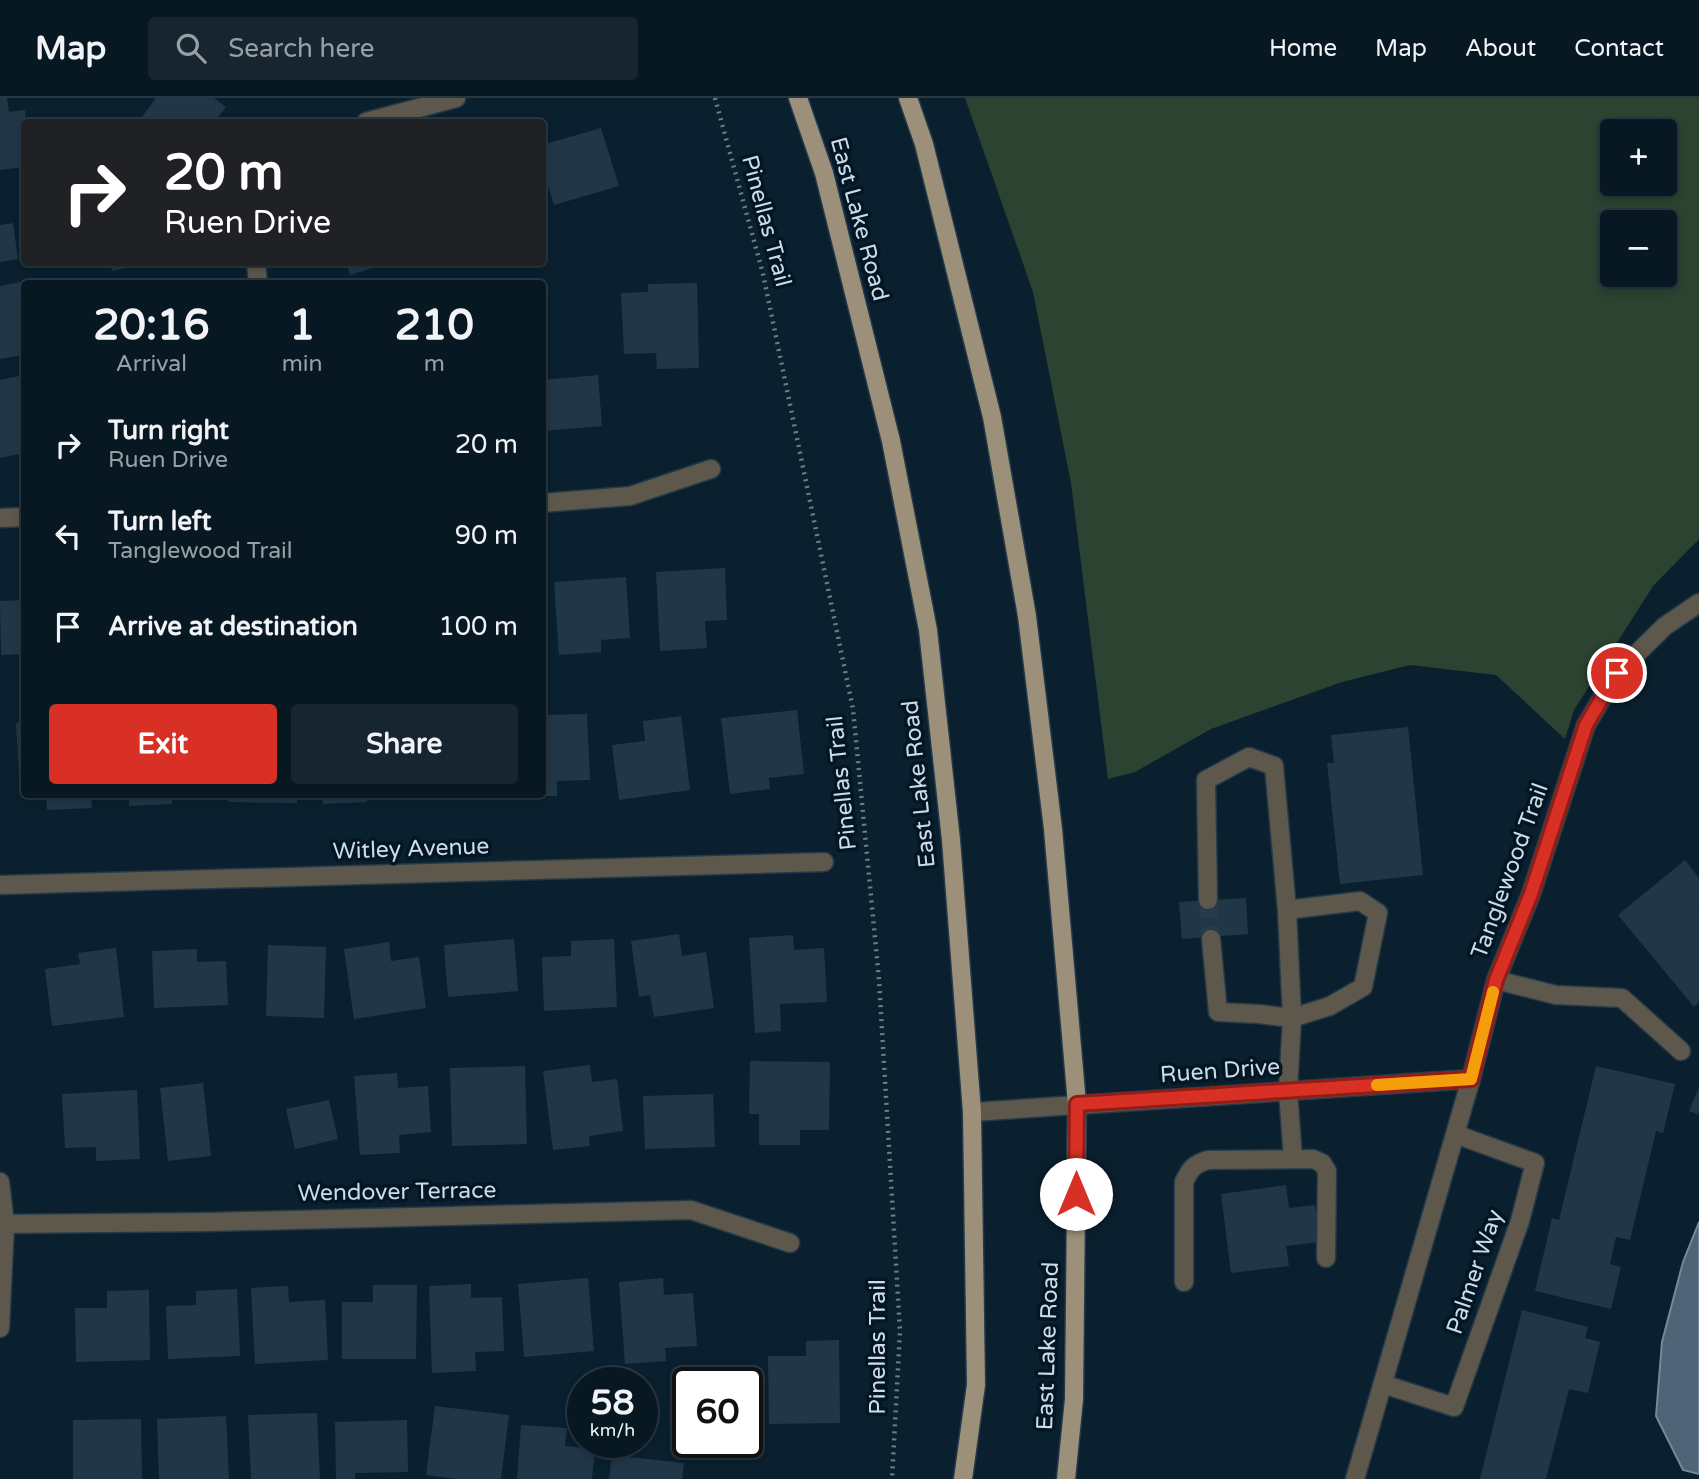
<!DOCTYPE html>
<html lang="en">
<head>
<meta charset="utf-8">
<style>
	body { margin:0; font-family:"Varela Round",sans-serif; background:#162530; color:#f1f3f6; height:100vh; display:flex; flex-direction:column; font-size:26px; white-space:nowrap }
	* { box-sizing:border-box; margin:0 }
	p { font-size:23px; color:#98a0a6 }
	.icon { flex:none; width:38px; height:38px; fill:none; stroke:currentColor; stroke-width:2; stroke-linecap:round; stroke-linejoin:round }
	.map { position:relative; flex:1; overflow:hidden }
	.drawer { position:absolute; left:21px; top:182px; width:525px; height:518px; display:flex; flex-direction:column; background:#081823; border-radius:7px; box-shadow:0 4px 10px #0003,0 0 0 2px #293741 }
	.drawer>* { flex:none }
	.guide { position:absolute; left:21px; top:21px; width:525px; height:147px; border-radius:7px; box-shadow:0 4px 10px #0003,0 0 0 2px #293741; background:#202124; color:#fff; overflow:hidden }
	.fabs { position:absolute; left:1600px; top:21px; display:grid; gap:14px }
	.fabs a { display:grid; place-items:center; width:77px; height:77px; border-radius:7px; background:#081823; box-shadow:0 4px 10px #0003,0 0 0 2px #293741; font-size:35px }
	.speed { position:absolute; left:567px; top:1269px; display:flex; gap:14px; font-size:35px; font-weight:700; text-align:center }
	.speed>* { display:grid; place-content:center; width:91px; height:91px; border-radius:50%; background:#081823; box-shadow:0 4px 10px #0003,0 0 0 2px #293741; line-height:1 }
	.speed small { font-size:18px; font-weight:400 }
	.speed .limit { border:4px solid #111; border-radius:10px; background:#fff; color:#111 }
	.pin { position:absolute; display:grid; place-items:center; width:60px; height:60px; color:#fff; margin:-30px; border:4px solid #fff; border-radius:50%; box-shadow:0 2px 7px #0007 }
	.me { position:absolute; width:77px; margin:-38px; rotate:0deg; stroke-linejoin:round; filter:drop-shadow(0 0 5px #0008) }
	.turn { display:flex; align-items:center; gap:24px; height:147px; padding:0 28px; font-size:32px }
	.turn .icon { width:91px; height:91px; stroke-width:2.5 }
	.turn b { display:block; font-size:49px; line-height:60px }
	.eta { display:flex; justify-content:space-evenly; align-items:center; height:119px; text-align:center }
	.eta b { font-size:42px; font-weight:700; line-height:49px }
	.cta { display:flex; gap:14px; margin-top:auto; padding:14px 28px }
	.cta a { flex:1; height:80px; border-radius:7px; background:#d93025; color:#fff; font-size:28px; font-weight:700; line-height:80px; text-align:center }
	.cta a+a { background:#162530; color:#f1f3f6 }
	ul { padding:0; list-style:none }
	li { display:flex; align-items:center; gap:21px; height:91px; padding:0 28px }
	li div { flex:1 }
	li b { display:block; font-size:26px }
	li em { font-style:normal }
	header { display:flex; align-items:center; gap:42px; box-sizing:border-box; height:98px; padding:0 35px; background:#081823; border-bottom:2px solid #293741 }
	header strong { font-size:33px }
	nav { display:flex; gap:38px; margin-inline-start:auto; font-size:24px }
	.search { width:490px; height:63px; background:#162530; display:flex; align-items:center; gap:18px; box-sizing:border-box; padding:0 24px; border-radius:7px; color:#98a0a6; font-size:26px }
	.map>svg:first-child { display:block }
</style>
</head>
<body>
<header>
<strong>Map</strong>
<div class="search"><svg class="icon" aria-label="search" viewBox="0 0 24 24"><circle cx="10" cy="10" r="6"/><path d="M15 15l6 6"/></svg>Search here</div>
<nav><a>Home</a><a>Map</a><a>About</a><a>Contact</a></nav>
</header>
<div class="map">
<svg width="1699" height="1381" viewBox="0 0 1699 1381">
	<rect width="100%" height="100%" fill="#0a202f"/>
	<path fill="#2c4331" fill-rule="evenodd" d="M965,0H1699V441L1653,488L1574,612L1565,641L1496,577L1410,567L1342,584L1211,631L1135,674L1108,681L1071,385L1033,194ZM1612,33H1664V86H1612ZM1612,124H1664V177H1612Z"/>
	<path fill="#506478" stroke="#768899" stroke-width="2" d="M1699,1124V1376L1683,1372L1656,1318L1662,1244L1683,1164Z"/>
	<path fill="#213748" d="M0,0H7L9,14L25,12L26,24H24V69L0,72Z
		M156,0H214L226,9L214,24H138Z
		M601,30L619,88L554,107L542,69V47Z
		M13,125L18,161L0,164V127Z
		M111,164H144V166L112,173Z
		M346,164H388V165L350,177Z
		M195,180V186H163V184Z
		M31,182L32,186H24V257L0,261V188Z
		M697,185L699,270L657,271L656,255L624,256L621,195L648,194V186Z
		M24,277V355L0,360V282Z
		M598,277L602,328L542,333V282Z
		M725,470L727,522L705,523L707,550L660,553L656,474Z
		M626,479L630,540L601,542V554L559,557L554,484Z
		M24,502V556L1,557L0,503Z
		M797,612L804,676L769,680L770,691L730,696L721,620Z
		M587,616L590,682L557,683V698H542V617Z
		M681,618L690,692L619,702L612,647L645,643L643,623Z
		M16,625H24V696H20Z
		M1408,629L1423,777L1340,786L1327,665H1334L1331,637Z
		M46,696H91L92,710L47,712Z
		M129,696H172V706L129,708Z
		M228,696H297V705L228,704Z
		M322,696H367V704L323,706Z
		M1685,762L1699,780V808L1698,809L1699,811V904L1694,909L1618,817Z
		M1246,800L1248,836L1182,841L1179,804Z
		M679,836L682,858L706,854L714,910L654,919L650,897L639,899L631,843Z
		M793,837L794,852L824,850L827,904L780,906L781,933L755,935L749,840Z
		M514,841L518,893L448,899L444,847Z
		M614,841L617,909L544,913L542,859L571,858V843Z
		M389,844L391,863L419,859L426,910L354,921L344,851Z
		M268,847L326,849L324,920L266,918Z
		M116,850L124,919L52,928L45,871L80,866L78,855Z
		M197,851V864L226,863L228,907L154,910L152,853Z
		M750,963L830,964L829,1032H800V1047H759V1016H749Z
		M590,967L592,984L617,981L623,1033L589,1038L590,1048L553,1052L543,973Z
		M525,968L527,1046L452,1048L450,970Z
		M1596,968L1675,986L1663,1035L1656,1033L1630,1142L1616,1139L1610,1166L1621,1169L1611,1211L1535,1193L1552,1120L1559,1122Z
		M397,975L398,990L428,988L431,1034L399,1037L400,1055L360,1057L354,978Z
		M203,985L211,1058L168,1063L160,990Z
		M1699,989V1017L1689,1013Z
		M137,992L140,1061L96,1063V1049L65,1050L62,996Z
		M713,996L715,1049L645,1051L643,998Z
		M329,1002L338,1041L295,1051L286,1011Z
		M1286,1087L1289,1110L1315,1107L1320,1144L1286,1148L1289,1168L1231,1175L1221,1096Z
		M588,1180L594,1253L524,1259L518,1186Z
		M663,1180L664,1197L693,1195L697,1248L665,1250L666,1263L625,1266L619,1184Z
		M471,1186V1200L502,1199L504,1253L475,1254L476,1273L432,1275L429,1188Z
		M373,1187H417L416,1261H342V1204H373Z
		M288,1188L289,1204L325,1202L328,1262L255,1266L251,1190Z
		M237,1191L240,1258L168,1261L166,1208L196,1207V1193Z
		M149,1192L150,1262L76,1264L75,1210H107V1193Z
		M1522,1212L1588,1229L1585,1240L1600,1244L1588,1295L1569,1291L1546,1381H1480Z
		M839,1242L840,1325L769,1326L768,1258H806V1243Z
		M435,1308L509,1317L501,1381H457L426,1377Z
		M317,1315L320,1381H251L248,1317Z
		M226,1318L229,1381H159L157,1321Z
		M141,1321L142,1381H73V1322Z
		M407,1322L408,1374L355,1375V1381H336L335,1324Z
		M521,1327L567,1330L565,1348L595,1351L592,1381H517Z
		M612,1357L684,1365L682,1381H609Z"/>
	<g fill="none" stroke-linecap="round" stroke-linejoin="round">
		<path stroke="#273c4a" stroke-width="18" stroke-dasharray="18 9" stroke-linecap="butt" d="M1208,802L1211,841"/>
		<g stroke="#253a49" stroke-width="21">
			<path id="minor" d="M366,24L456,0
				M256,164L258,186
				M542,405L630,398L711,371
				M0,420L24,419
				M0,787L824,764
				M1208,802L1206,682L1249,659L1274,668L1287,812L1292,920L1288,993L1293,1061
				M1211,841L1218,914L1259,916L1292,920L1330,908L1363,889L1378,815L1360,803L1287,812
				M1496,882L1556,897L1622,900L1681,953
				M972,1014L1471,981
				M0,1084L5,1126L0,1230
				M0,1126L209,1124L691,1112L790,1145
				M1184,1184V1084C1190,1071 1194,1066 1208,1062L1313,1061L1322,1065L1327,1073L1326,1160
				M1383,1286L1454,1309L1520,1123L1535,1065L1455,1036
				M1355,1381L1471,981L1496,882L1531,796L1586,627L1617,575L1665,528L1699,505"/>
		</g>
		<g stroke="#253a49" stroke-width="21">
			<path id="major" d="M798,0L824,75L891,343L928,532L951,742L972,1014L976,1287L963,1381
				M908,0L924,46L992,319L1027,518L1053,731L1077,1006L1074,1301L1066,1381"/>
		</g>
		<path stroke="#6d7e8b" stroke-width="4.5" stroke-dasharray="2 5" stroke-linecap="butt" d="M715,0L763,176L853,611L879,882L900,1233L892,1381"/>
		<use href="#minor" stroke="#5d574c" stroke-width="18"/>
		<use href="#major" stroke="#9d907a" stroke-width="18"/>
	</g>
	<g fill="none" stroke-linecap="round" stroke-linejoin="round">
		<g stroke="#8d1f18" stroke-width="18">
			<path id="route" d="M1076,1096L1077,1006L1471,981L1496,882L1531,796L1586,627L1617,575"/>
		</g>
		<use href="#route" stroke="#d93025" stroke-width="12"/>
		<path stroke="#f59e0b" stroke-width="12" d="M1377,987L1471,981L1493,894"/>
	</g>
	<g text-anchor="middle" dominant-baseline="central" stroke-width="7" stroke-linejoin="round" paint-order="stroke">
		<g font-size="23" fill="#cedbe6" stroke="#021625">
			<text transform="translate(859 121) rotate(75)">East Lake Road</text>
			<text transform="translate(766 123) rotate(75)">Pinellas Trail</text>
			<text transform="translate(842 685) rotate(-96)">Pinellas Trail</text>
			<text transform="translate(919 686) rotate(-96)">East Lake Road</text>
			<text transform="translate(411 751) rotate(-2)">Witley Avenue</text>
			<text transform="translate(1510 773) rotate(-70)">Tanglewood Trail</text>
			<text transform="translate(1220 973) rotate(-4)">Ruen Drive</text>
			<text transform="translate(397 1094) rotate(-1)">Wendover Terrace</text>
			<text transform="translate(1475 1174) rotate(-71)">Palmer Way</text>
			<text transform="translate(1048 1248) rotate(-88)">East Lake Road</text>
			<text transform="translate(878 1249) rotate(-90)">Pinellas Trail</text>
		</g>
	</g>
</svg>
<div class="fabs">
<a>+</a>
<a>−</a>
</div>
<div class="speed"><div>58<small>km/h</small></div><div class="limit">60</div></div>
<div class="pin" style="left:1617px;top:575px;background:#d93025"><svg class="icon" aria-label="arrive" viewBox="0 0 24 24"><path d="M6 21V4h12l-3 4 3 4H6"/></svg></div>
<svg class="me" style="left:1076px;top:1096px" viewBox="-20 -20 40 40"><circle r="19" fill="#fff"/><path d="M0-13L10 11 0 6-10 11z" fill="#d93025"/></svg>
<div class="guide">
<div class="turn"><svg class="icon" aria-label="right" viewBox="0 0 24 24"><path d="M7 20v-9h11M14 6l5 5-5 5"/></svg><div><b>20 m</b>Ruen Drive</div></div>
</div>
<section class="drawer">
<div class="eta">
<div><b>20:16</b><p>Arrival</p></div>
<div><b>1</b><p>min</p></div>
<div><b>210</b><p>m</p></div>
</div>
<ul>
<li><svg class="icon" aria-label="right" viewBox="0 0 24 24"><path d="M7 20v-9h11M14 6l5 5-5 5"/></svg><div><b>Turn right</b><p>Ruen Drive</p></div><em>20 m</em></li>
<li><svg class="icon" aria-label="left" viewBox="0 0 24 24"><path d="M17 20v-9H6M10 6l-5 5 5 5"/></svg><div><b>Turn left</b><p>Tanglewood Trail</p></div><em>90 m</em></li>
<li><svg class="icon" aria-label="arrive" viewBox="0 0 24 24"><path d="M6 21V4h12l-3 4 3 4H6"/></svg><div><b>Arrive at destination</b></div><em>100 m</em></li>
</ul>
<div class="cta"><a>Exit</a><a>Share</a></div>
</section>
</div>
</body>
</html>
